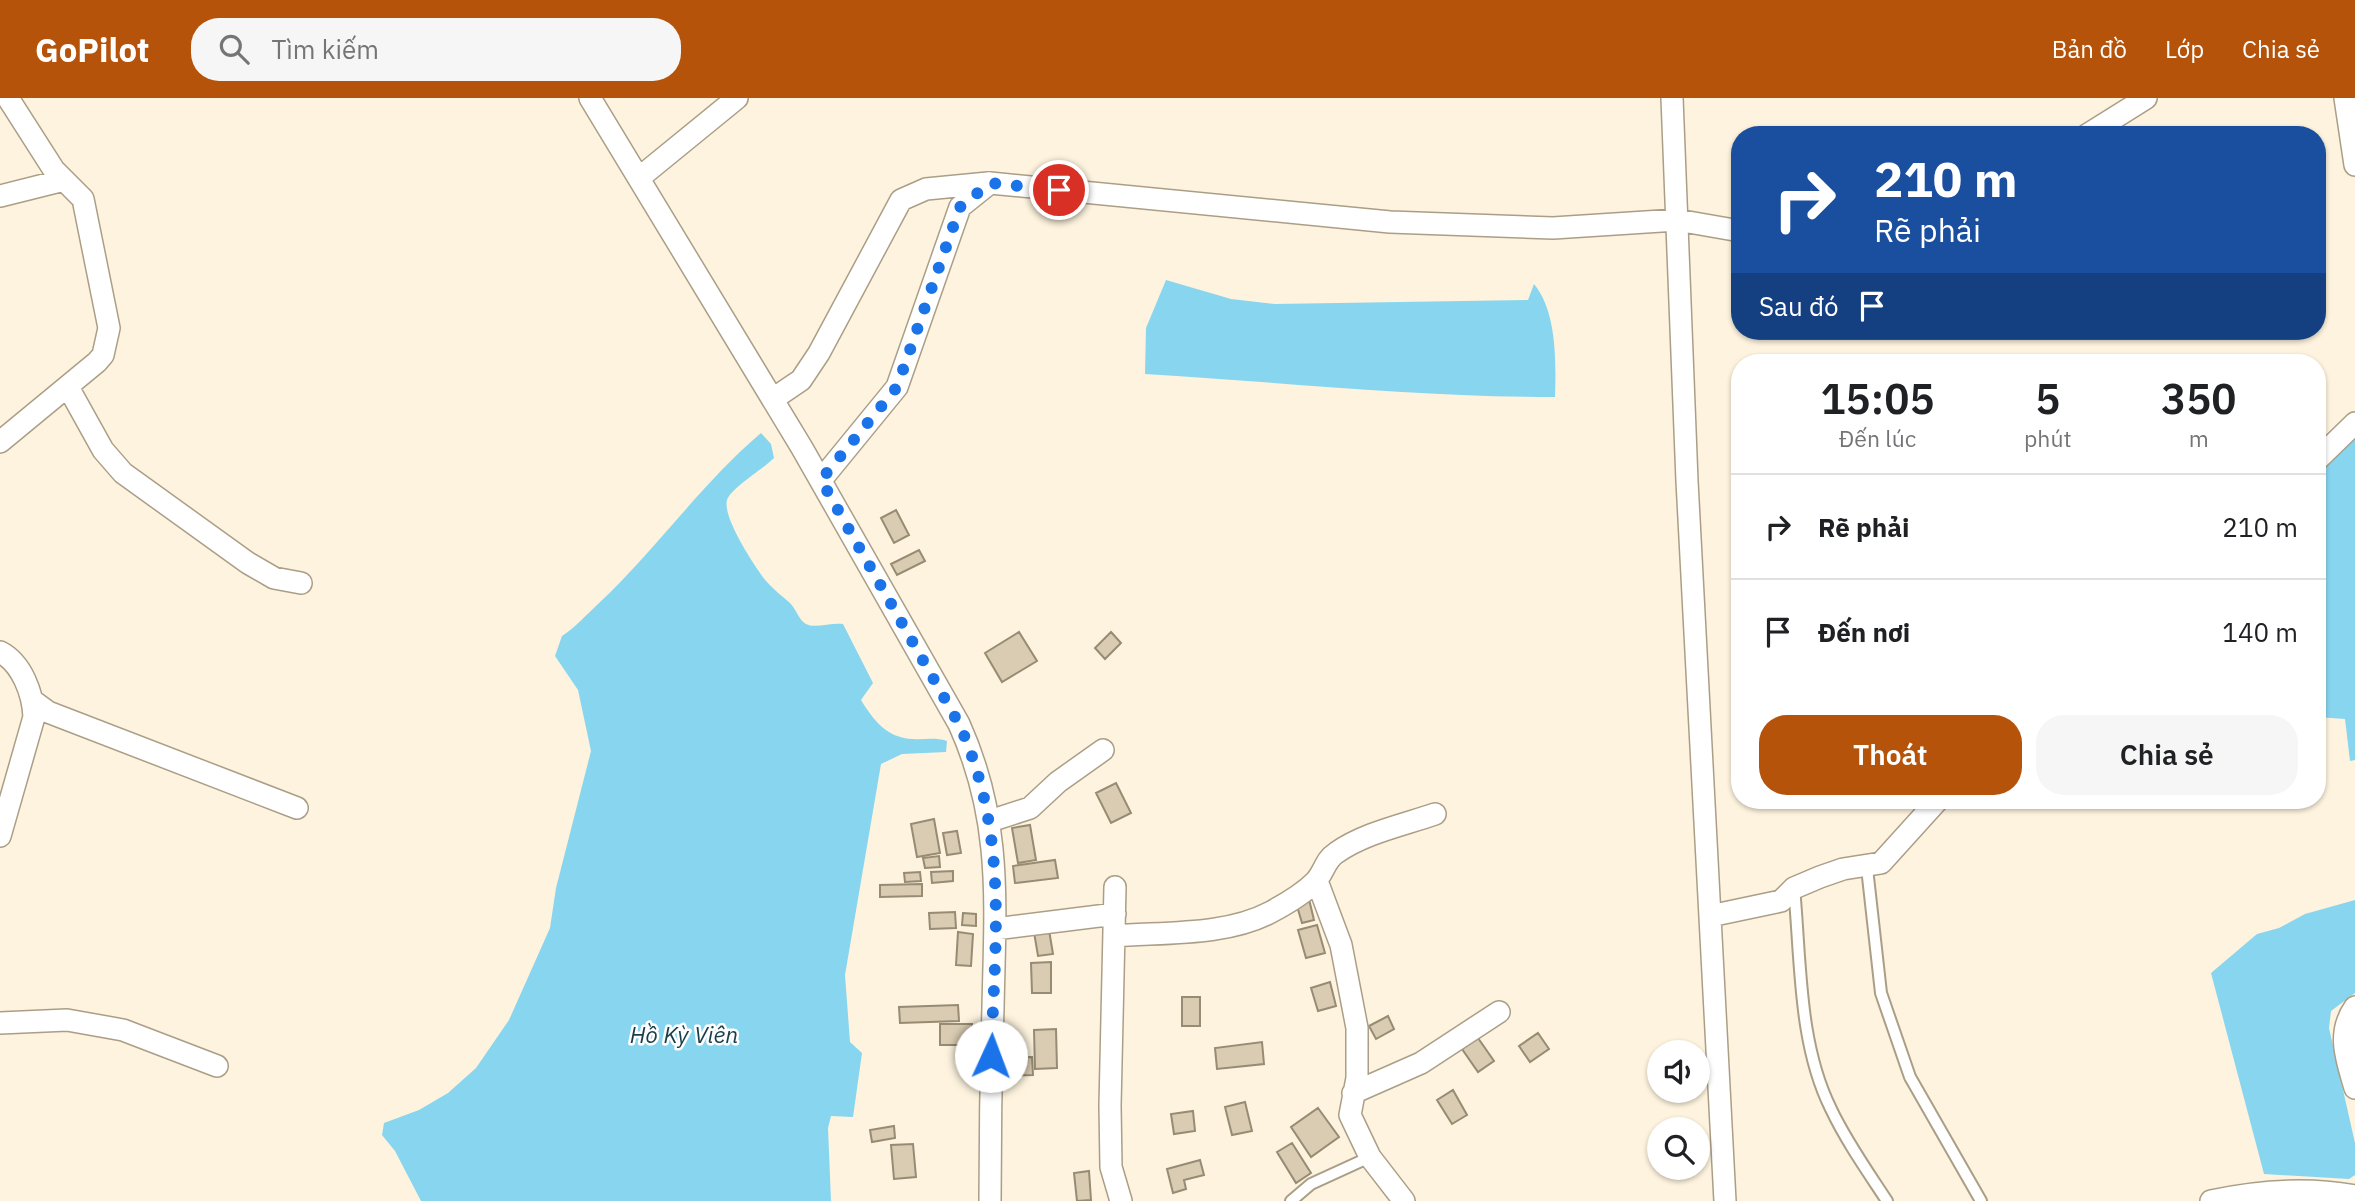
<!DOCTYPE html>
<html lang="vi">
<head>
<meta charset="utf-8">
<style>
	body { margin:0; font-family:"IBM Plex Sans",sans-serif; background:#f6f6f6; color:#202124; height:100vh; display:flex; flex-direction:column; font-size:26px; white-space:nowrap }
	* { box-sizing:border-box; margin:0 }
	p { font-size:23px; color:#757577 }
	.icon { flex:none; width:38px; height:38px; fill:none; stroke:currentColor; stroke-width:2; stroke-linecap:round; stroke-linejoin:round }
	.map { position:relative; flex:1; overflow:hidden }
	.panel { position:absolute; left:1731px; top:256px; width:595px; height:455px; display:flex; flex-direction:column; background:#fff; border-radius:28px; box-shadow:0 2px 5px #0004 }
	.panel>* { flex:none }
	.guide { position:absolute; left:1731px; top:28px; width:595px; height:214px; border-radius:28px; box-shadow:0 2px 5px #0004; background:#1a4fa0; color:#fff; overflow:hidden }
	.buttons { position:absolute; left:1647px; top:942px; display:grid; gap:14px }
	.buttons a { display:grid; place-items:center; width:63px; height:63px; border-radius:50%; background:#fff; box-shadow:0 2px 5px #0004; font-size:35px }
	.pin { position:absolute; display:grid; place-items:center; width:60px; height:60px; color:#fff; margin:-30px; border:4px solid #fff; border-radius:50%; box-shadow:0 2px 7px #0007 }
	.me { position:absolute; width:77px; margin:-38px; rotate:2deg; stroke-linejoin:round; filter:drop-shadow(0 0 5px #0008) }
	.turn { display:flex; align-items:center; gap:24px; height:147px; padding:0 28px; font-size:32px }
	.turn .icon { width:91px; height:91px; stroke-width:2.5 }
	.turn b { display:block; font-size:49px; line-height:60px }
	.then { display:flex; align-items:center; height:66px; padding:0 28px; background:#0003; gap:14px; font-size:26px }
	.eta { display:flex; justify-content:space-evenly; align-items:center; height:119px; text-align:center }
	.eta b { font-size:42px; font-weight:600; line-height:49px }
	.button { display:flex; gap:14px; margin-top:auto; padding:14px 28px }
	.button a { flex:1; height:80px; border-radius:28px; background:#b45309; color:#fff; font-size:28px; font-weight:600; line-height:80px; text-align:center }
	.button a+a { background:#f6f6f6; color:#202124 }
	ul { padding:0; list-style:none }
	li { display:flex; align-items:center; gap:21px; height:105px; padding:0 28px; border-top:2px solid #e0e0e0 }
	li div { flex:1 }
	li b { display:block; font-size:26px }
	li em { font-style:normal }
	header { display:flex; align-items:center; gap:42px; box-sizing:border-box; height:98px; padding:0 35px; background:#b45309; color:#fff }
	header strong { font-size:33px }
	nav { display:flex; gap:38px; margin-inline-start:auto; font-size:24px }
	.search { width:490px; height:63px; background:#f6f6f6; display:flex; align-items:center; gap:18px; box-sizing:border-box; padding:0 24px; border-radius:28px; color:#757577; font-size:26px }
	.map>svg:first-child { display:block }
</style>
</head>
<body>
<header>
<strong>GoPilot</strong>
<div class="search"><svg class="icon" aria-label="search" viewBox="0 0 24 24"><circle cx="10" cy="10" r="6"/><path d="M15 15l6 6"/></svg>Tìm kiếm</div>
<nav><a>Bản đồ</a><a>Lớp</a><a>Chia sẻ</a></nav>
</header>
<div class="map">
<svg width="2355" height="1103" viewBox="0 0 2355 1103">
	<rect width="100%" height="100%" fill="#fdf3de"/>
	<path fill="#88d5f0" d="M1166,182L1231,201L1275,206L1528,202L1534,186C1557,214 1556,263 1555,299C1418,299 1282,284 1145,276L1146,230Z
		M761,335L771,346L774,360C762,372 732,389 727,402C722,419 755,469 766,483C773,491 782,498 790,505C796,511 799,522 806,526C815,531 832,524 843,526L873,585L861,602C874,623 887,640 913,641C925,642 934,639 947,643L946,654L902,656L881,666L845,877L850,944L862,955L853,1019L831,1018L828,1030L831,1103H421L395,1053L382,1037L384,1025L419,1012L448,995L476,970L509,922L550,830L556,790L591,653L578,592L555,558L562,538C576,529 586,517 598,506C656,452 701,386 761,335Z
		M2355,336V662L2350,663L2345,621L2317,619V372Z
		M2355,802V895L2331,913L2329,930L2355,1045V1077L2349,1081L2264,1076L2211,875L2257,836L2279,830L2305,816Z"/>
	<path fill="#d9ccb3" stroke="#978b73" stroke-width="2" d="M896,412L909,437L894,445L881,420Z
		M919,452L925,463L897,477L891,466Z
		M1019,534L1037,563L1002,584L985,555Z
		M1111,534L1121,545L1105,561L1095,550Z
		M1116,685L1131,715L1111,725L1096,695Z
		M934,721L940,755L917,759L911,726Z
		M1030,727L1036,762L1018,765L1012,730Z
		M957,733L961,755L947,757L943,735Z
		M939,758L940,769L925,770L923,760Z
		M1055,762L1058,780L1015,785L1013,768Z
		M953,773V783L932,785L931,774Z
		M920,774L921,783L905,784L904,775Z
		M922,786V798L880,799V787Z
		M1307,793L1314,822L1302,825L1297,808Z
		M955,814L956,830L930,831L929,815Z
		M963,815L976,816V828L962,827Z
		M1048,826L1053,856L1038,858L1033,828Z
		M1317,827L1325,855L1306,860L1298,832Z
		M958,834L973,836L971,868L956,867Z
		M1051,864V895H1032L1031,865Z
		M1330,884L1336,908L1318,913L1311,890Z
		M1182,899H1200V928H1182Z
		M958,907L959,923L900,925L899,909Z
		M1388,918L1394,931L1376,941L1369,928Z
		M940,926H972V947H940Z
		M1056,931L1057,970L1035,971L1034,932Z
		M1538,935L1549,951L1530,964L1519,948Z
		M1478,940L1494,963L1478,974L1462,951Z
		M1262,944L1264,966L1217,971L1215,950Z
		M1032,959L1033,977L995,978L994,960Z
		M1453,992L1467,1017L1452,1026L1437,1002Z
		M1245,1004L1252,1033L1232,1037L1225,1009Z
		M1318,1010L1339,1039L1311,1059L1291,1029Z
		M1193,1013L1195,1033L1174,1036L1171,1016Z
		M894,1028L895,1040L872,1044L870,1032Z
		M1292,1045L1311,1075L1296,1085L1277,1054Z
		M913,1046L916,1079L894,1081L891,1047Z
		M1200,1062L1204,1077L1184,1082L1186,1091L1173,1095L1167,1071Z
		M1089,1073L1091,1102L1077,1103L1074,1075Z"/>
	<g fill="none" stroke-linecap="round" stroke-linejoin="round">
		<g stroke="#ab9e86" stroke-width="14">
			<path id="service" d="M1867,770L1881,895L1910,979L1981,1103
				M1794,790C1801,862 1798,945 1831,1011C1846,1043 1868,1074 1887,1103
				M1291,1103L1311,1086L1370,1059"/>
		</g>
		<g stroke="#ab9e86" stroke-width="24">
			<path id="minor" d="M590,0L802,350L959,626C1003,723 995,807 993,910C991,974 990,1039 990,1103
				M1672,0L1687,383L1725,1103
				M2345,0L2355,67
				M2087,37L2146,0
				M639,80L737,0
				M0,98L64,82
				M68,289L103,352L123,375L248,465L274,480L301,485
				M773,301L801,282L819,255L901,102L926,91L988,85
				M0,344L97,264L103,257L109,230L83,101L54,72L8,0
				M2317,362L2355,325
				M821,382L897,289L960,109L990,85L1390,124L1553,130L1677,122L1740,133
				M0,554C22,565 33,596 34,619L0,738
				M33,603L48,614L297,710
				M990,723L1030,710L1058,684L1103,652
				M1317,783L1341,847L1357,930V980L1350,1017L1370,1059L1404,1103
				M1115,789L1110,1008L1111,1069L1121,1103
				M1710,818L1781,803L1794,790L1820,779L1843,771L1881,765L1938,702
				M995,831L1115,816
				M1114,838C1164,834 1226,838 1271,814C1284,807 1304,795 1315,784C1324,775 1325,762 1336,755C1364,735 1403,727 1435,716
				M2355,909C2336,936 2347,962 2355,990
				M0,925L67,922L123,932L217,968
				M1353,995L1421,965L1499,914
				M2211,1103C2258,1093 2307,1089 2355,1098"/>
		</g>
		<use href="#service" stroke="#fff" stroke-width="10"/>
		<use href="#minor" stroke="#fff" stroke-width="21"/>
	</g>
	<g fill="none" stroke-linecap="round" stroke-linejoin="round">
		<path stroke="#1a73e8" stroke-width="12" stroke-dasharray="0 21.6" d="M991,958C995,843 1009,735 959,626L821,382L897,289L960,109L990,85L1059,92"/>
	</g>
	<g text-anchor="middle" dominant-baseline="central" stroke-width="5" stroke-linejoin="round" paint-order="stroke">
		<g font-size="23" font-style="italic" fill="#1a3e49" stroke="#fff">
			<text x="684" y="936">Hồ Kỳ Viên</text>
		</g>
	</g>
</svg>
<div class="buttons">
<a><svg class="icon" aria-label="sound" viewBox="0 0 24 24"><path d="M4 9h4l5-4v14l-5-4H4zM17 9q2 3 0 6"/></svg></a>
<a><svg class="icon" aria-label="search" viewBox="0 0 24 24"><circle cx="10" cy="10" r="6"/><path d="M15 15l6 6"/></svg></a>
</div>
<div class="pin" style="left:1059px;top:92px;background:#d93025"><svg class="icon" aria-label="arrive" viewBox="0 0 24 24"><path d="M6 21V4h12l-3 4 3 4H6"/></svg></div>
<svg class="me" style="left:991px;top:958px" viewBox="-20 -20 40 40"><circle r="19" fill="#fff"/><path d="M0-13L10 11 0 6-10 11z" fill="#1a73e8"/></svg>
<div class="guide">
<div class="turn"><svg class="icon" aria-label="right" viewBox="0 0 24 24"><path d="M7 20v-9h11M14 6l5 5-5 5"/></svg><div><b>210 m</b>Rẽ phải</div></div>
<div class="then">Sau đó<svg class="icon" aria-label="arrive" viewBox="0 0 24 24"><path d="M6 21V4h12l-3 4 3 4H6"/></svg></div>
</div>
<section class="panel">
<div class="eta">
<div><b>15:05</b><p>Đến lúc</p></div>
<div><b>5</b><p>phút</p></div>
<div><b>350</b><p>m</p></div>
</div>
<ul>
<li><svg class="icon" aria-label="right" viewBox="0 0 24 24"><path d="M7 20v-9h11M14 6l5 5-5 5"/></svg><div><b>Rẽ phải</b></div><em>210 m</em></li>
<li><svg class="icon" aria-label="arrive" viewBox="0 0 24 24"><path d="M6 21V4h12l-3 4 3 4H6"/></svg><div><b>Đến nơi</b></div><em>140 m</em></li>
</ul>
<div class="button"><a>Thoát</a><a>Chia sẻ</a></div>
</section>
</div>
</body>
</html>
